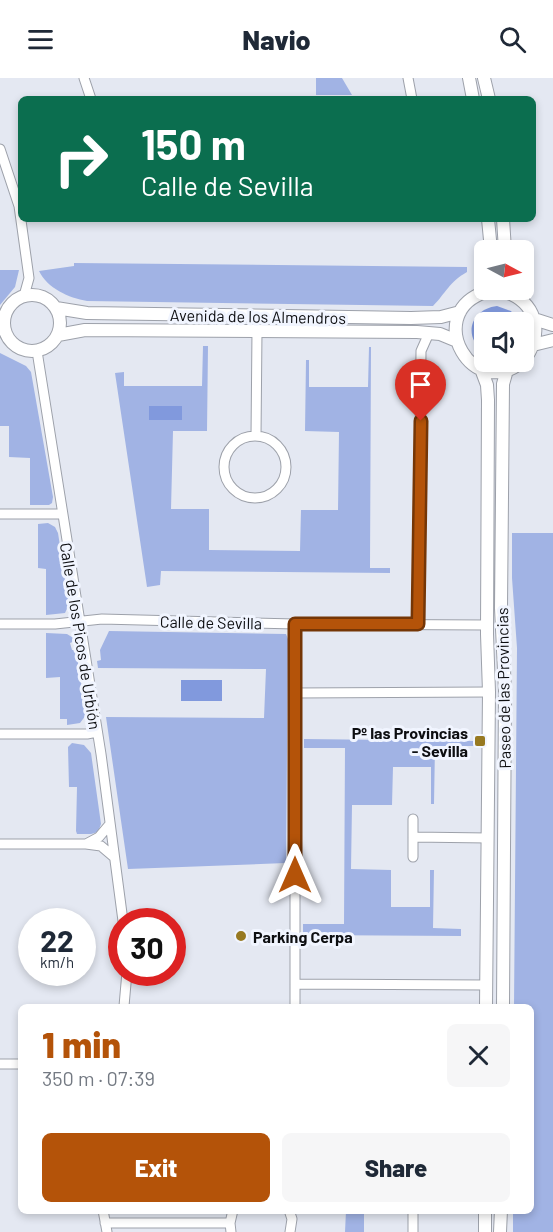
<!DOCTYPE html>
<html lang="en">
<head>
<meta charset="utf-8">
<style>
	body { margin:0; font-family:Barlow,sans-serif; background:#f6f6f7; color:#1f2937; height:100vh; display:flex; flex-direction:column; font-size:22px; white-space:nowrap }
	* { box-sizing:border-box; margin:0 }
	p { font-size:20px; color:#747a83 }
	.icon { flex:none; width:33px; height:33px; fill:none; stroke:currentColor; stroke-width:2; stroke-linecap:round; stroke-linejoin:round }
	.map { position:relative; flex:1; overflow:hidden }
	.details { position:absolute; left:18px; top:926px; width:516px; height:210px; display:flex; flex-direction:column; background:#fff; border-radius:9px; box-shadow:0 3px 9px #0003 }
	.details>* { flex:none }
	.guide { position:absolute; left:18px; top:18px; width:518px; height:126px; border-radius:9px; box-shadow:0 3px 9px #0003; background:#0b6e4f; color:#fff; overflow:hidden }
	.needle { width:39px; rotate:97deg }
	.tools { position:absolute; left:474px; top:162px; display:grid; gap:12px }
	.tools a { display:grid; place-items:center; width:60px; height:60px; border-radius:9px; background:#fff; box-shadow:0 3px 9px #0003; font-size:30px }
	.speed { position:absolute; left:18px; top:830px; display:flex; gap:12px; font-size:30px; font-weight:700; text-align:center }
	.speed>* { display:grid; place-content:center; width:78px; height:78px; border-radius:50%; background:#fff; box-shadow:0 3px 9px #0003; line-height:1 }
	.speed small { font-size:15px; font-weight:400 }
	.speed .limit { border:9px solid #d22; background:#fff; color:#111 }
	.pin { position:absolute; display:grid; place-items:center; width:51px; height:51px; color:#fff; margin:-62px -26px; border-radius:50% 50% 50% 0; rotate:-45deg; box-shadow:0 0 6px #0007 }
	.pin .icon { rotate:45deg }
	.me { position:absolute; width:66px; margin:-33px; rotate:0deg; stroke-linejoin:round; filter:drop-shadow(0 0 4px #0008) }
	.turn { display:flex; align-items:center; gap:21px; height:126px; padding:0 24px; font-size:27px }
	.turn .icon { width:78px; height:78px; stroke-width:2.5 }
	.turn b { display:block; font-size:42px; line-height:51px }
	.round { display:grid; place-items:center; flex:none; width:63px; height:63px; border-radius:9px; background:#f6f6f7 }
	.overview { display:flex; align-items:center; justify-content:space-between; height:102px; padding:0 24px }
	h1 { font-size:36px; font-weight:800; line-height:45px; color:#b45309 }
	.button { display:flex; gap:12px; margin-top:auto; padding:12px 24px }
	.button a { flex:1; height:69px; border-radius:9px; background:#b45309; color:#fff; font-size:24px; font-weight:800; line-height:69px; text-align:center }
	.button a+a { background:#f6f6f7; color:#1f2937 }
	header { display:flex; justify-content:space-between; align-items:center; height:78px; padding:0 24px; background:#fff; font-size:27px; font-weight:800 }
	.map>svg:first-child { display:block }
</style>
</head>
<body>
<header><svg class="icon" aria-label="menu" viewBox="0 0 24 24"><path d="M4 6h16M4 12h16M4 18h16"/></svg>Navio<svg class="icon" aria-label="search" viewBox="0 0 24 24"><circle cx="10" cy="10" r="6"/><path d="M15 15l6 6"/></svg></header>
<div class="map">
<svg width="553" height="1154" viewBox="0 0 553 1154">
	<rect width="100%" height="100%" fill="#e4e8f2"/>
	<path fill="#a1b3e4" d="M316,0H342L352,17H316Z
		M74,185L467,189V194C449,204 446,215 433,228L87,223C69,220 47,210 39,193L74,188Z
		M0,192H19L15,209L0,227Z
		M203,268H208L207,353H173L171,431H209V472L300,473L301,432H338L339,354L305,353L306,282H309V309H368L369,269H371L370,490H390V495L161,493L160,507L147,509L115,295L124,294V308H202Z
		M0,275L26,288L31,294L53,419L52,425L49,427H30V380L9,379V348H0Z
		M48,445L55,449L58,455L69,526L65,535L46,537V491L38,490V446Z
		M512,455H553V1154H513V1133L531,1132V928H514L517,570L512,500Z
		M109,553L286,556L288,561L286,785L128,791L106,639L264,640L266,591L98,590L97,583L101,582L100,572Z
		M46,555L67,556L75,561V563L70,565L72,572H76L86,637L80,645L67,647V641H60V599L46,600Z
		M304,661L475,663V668H435L434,726H431V689H393L392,727H352L351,791L391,792V829H430V792H434L433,850L461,851V858L303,857V846H344L345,670H304Z
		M72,665L84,667L91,675L101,746L98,754L91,756H77L76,753L77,709H69L68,669Z
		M346,1133H364V1154H345Z"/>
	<path fill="#8199dd" d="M497,228L511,233L519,244H484V274C462,258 471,231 497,228Z
		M149,328H182V342H149Z
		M181,602H222V623H181Z"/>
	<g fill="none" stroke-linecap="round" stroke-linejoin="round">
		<g stroke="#9da1aa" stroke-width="11">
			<path id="minor" d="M84,0L91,21
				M408,0L412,21
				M0,71L19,128L29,200L24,218
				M37,273L101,676L123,843
				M224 389a31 31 0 1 1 62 0a31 31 0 1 1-62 0Z
				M256,358L257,253
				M0,436H62
				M0,546H55L102,541L295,546L487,547
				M418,546L421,273L429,255
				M295,615L489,614
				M0,656H87L97,654
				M413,759L488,760
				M0,766H86L101,768L114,779
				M86,766L99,759L110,746
				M413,779V741
				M295,906L486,907
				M124,928L127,894
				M295,928V546
				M0,986H21
				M103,1132L107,1154
				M289,1132L292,1141L290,1154
				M105,1145H230
				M231,1154L230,1145L233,1132
				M413,1154V1132"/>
		</g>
		<g stroke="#9da1aa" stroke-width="14">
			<path id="tertiary" d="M469,0L473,21
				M484,0L489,21
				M488,141L491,172
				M503,141L505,172
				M4 245a28 28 0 1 1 56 0a28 28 0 1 1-56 0Z
				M56,230L87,235L411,240L441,239L460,234
				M534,241L553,247
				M58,257L85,252L417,254L440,256L457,263
				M533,267L553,262
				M522,284C472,323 426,240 480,216C490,212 502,212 511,216C539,229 542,260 524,282
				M481,291L487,307L488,322L487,556L489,614L486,928
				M503,928L505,613L501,530L503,306L507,292
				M485,1154V1132
				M500,1154L501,1132"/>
		</g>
		<use href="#minor" stroke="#fff" stroke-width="9"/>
		<use href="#tertiary" stroke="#fff" stroke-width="12"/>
	</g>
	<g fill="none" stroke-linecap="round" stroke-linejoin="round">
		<g stroke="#753606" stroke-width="15">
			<path id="route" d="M295,797V546H418L421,343"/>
		</g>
		<use href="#route" stroke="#b45309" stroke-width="10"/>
	</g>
	<g fill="#977921" stroke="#f1f5ff" stroke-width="2">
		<rect x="474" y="657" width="12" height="12" rx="3"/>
		<circle cx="241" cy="858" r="6"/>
	</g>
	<g text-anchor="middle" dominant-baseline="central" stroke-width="6" stroke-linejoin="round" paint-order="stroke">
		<g font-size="16" fill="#0d0e11" stroke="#f1f5ff">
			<text transform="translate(258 238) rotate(1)">Avenida de los Almendros</text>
			<text transform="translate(211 544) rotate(1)">Calle de Sevilla</text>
			<text transform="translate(81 558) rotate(81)">Calle de los Picos de Urbión</text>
			<text transform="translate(503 610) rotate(-91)">Paseo de las Provincias</text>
		</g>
		<g font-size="16" font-weight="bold" fill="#0d0e11" stroke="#f1f5ff" text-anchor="end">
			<text x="468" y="654">Pº las Provincias<tspan x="468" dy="18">- Sevilla</tspan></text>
			<text x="253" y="858" text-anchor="start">Parking Cerpa</text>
		</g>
	</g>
</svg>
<div class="tools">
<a><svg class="needle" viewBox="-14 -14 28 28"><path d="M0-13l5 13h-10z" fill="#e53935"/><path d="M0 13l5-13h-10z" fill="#747a83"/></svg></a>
<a><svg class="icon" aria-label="sound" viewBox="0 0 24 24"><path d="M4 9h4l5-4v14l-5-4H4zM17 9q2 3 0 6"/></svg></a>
</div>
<div class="speed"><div>22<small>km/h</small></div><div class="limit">30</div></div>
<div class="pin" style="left:421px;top:343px;background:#d93025"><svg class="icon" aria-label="arrive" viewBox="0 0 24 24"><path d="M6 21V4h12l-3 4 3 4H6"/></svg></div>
<svg class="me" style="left:295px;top:797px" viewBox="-20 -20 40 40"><path d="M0-17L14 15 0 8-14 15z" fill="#b45309" stroke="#fff" stroke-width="4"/></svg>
<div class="guide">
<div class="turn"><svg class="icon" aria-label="right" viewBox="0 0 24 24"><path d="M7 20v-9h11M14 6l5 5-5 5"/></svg><div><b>150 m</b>Calle de Sevilla</div></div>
</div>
<section class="details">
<div class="overview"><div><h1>1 min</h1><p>350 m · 07:39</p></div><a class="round"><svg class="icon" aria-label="close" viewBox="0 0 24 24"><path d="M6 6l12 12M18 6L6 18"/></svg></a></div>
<div class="button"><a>Exit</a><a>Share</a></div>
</section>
</div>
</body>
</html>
